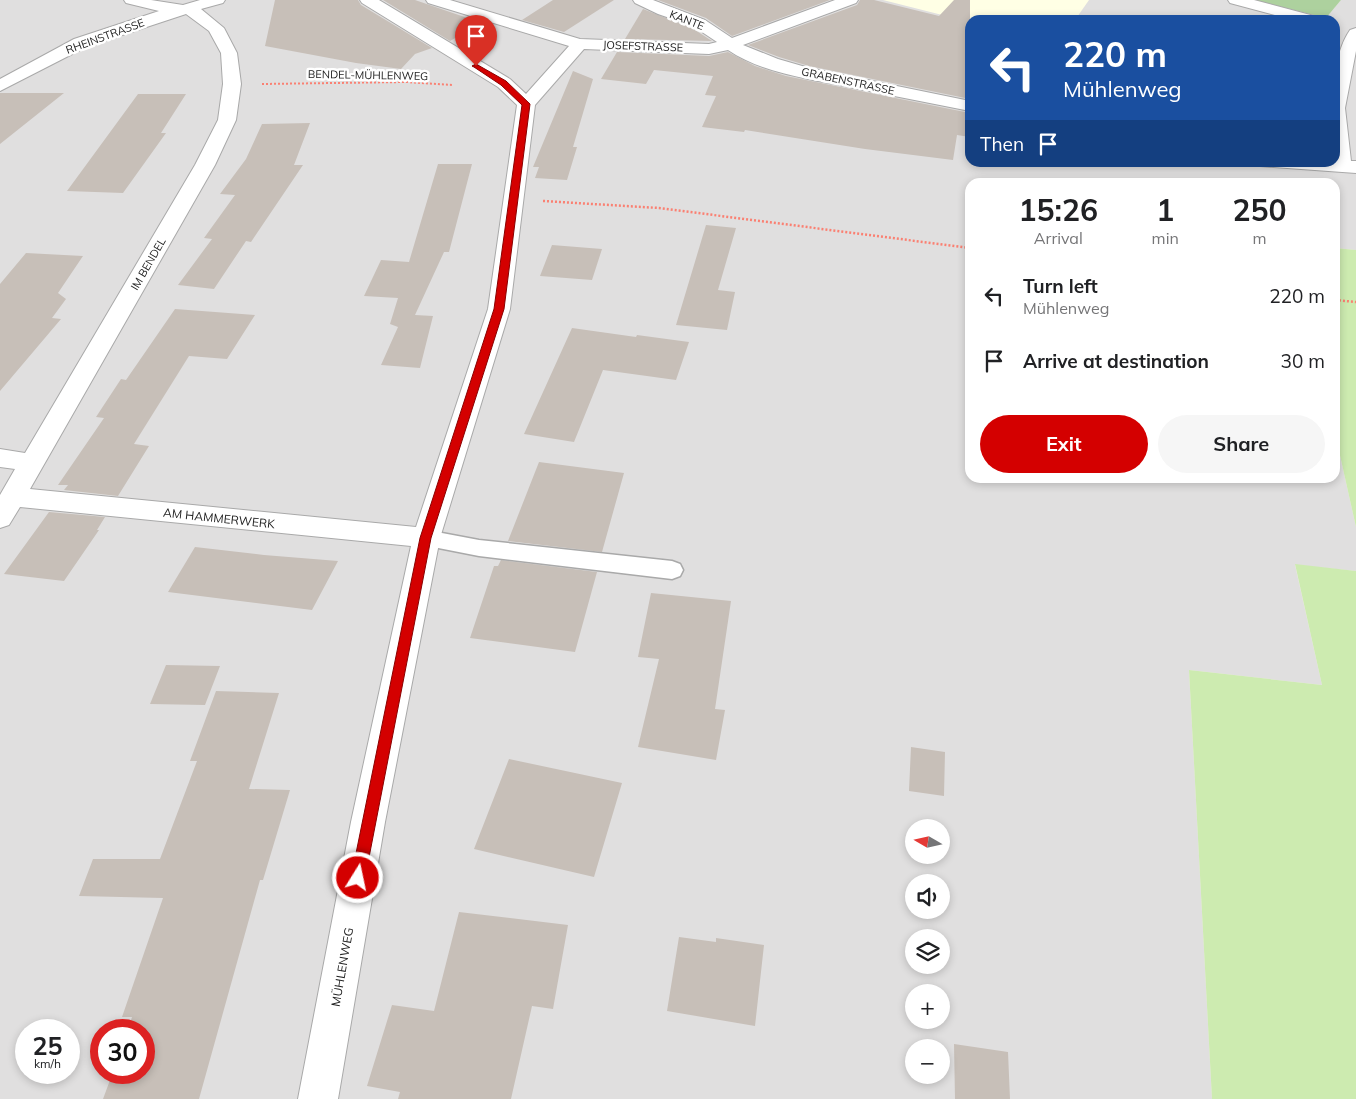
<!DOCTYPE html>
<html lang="en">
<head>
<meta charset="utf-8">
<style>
	body { margin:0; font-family:Mulish,sans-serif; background:#f6f6f6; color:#202124; height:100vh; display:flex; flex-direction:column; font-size:19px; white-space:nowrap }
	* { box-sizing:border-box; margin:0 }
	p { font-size:16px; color:#757577 }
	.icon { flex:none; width:28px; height:28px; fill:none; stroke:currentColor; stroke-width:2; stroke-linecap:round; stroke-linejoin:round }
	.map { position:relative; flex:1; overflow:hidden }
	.side { position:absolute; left:965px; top:178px; width:375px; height:305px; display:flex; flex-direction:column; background:#fff; border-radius:15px; box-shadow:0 2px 8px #0003 }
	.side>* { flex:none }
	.top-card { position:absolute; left:965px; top:15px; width:375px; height:152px; border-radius:15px; box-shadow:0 2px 8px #0003; background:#1a4fa0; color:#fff; overflow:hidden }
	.needle { width:32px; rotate:279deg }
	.controls { position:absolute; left:905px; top:819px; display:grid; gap:10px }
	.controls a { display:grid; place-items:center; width:45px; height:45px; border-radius:50%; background:#fff; box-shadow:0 2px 8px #0003; font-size:25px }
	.speed { position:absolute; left:15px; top:1019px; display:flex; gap:10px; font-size:25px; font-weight:700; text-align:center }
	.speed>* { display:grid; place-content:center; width:65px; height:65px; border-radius:50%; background:#fff; box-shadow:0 2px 8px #0003; line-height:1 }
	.speed small { font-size:12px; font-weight:400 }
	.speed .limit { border:8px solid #d22; background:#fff; color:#111 }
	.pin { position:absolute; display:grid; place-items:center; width:42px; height:42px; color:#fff; margin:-51px -21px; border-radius:50% 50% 50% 0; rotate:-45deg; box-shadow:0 0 5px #0007 }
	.pin .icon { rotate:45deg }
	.me { position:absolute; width:55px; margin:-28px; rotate:10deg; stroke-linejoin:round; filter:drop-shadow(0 0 4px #0008) }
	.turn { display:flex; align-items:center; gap:18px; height:105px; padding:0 15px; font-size:22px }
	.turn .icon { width:65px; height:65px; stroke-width:2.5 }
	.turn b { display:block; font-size:35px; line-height:42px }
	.then { display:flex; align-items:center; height:48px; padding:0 15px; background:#0003; gap:10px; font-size:19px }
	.eta { display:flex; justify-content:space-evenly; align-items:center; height:85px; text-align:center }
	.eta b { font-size:30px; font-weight:700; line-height:35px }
	.button { display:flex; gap:10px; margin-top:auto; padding:10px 15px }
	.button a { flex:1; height:58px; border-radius:30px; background:#d40000; color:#fff; font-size:20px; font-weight:700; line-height:58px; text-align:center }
	.button a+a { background:#f6f6f6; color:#202124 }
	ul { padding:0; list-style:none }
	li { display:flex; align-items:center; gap:15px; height:65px; padding:0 15px }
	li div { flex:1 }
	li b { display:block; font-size:19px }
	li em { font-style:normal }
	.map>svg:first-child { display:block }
</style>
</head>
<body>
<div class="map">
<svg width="1356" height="1099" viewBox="0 0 1356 1099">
	<rect width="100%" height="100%" fill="#f2efe9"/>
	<path fill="#e0dfdf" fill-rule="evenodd" d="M0,0H1254L1326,18L1341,0H1356V250L1335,248V182H970V478H1335V433L1356,527V571L1295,565L1322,685L1189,670L1212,1099H0ZM970,20H1335V162H970ZM914,828H941V855H914ZM914,882H941V910H914ZM914,938H941V965H914ZM914,992H941V1020H914ZM26,1030H69V1072H26ZM101,1030H144V1072H101ZM914,1048H941V1075H914Z"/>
	<path fill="#ffffe5" d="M883,0H1089L1075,20H962Z"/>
	<path fill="#cdebb0" d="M1335,248L1356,250V527L1335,433Z
		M1295,564L1356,571V1099H1212L1189,670L1322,685Z"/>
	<path fill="#add19e" d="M1254,0H1341L1326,18Z"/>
	<path fill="#c7bfb8" d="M275,0H358L361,5L432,48L415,54L401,69L356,63L265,46Z
		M383,0H415L482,23L450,41Z
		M553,0H614L564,32L522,20Z
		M658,0H830L732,36L706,18Z
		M860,0H874L939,16L954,0H970V99L809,66L779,57L748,45L857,5Z
		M643,9L692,28L712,41L625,39Z
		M617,52L709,56L728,52L755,66L786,76L970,113V137L957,135L953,160L865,149L745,130L744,132L702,127L716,96L705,95L713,76L654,70L646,84L601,79Z
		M573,71L593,79L573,147H577L567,180L535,178L539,167H533Z
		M0,93H64L0,144Z
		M138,94H186L161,133H166L123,193L67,191Z
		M310,123L294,165H303L251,242L246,241L214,289L178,285L212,239L204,238L235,195L220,194L246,159L262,124Z
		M438,164H472L449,252H444L415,315L433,316L420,368L381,365L398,327L390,324L398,298L364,296L381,260L409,262Z
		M706,225L736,228L718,290L735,292L727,330L676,325Z
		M552,245L602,249L592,280L540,276Z
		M26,253L83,256L58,293L66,299L52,318L61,319L0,391V284Z
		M175,309L255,315L227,359L189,356L134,444L149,446L118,496L64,490L68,485H58L104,418L96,417L121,379L126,380Z
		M572,328L636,337L637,335L689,342L676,380L603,370L574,442L524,434Z
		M539,462L624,473L602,552L508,541Z
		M49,512L105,517L97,530H99L64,581L4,574Z
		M195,547L264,555L338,561L312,610L168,592Z
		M501,560L597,572L575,652L470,638L494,566H498Z
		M651,593L731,601L715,709L725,710L716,760L638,747L659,659L638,657Z
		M166,665L220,666L205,705L150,704Z
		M216,691L279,693L249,789L290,790L263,880H260L199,1099H103L113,1072H144V1030H128L132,1017H122L163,898L79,896L93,859H160L197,761H190Z
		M911,747L945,752L944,796L909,791Z
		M509,759L622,783L594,877L474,849Z
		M459,912L568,925L553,1009L532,1006L511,1099H398L400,1092L367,1086L392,1005L434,1011Z
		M679,937L716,942V938L764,945L755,1026L667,1011Z
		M954,1044L1008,1052L1010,1099H955Z"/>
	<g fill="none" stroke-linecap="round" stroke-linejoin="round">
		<g stroke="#a9a9a9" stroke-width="3">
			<path id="lane" d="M426,530L479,540L672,561L680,564L683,570L680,576L672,579L479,556L418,544L415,538L418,532Z"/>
		</g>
		<g stroke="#a9a9a9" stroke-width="2">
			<path id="street" d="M124,0H151L183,5L200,0H225L223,3L201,9L224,28L237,53L241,84L236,120L215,165L30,489L416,527L488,309L517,105L498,87L362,3L360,0H379L510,79L526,94L569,46L428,3L426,0H450L580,39L709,44L717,42L693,26L658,14L635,3L633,0H653L705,20L732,38L835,0H858L856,3L743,45L778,59L809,68L970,101V111C930,103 889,95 849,87C809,79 762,73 728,50L709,54L584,49L535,105L510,309L440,538L385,822L338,1099H298L351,822L411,546L20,507L9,525L0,528V495L15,469L0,467V449L25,453L195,165L218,120L223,84L221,53L209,31L186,14L86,47L0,91V79L74,39L159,11L126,3Z
				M1228,0H1254L1318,17L1320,20H1294L1230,3Z
				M1356,28V51L1345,108L1351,161H1356V173L1260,166L1258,162H1335C1335,122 1327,63 1350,30Z"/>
		</g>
		<path stroke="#fa8072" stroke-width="2" stroke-dasharray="2 2" stroke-linecap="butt" d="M262,84L406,82L453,85"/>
		<path stroke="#fa8072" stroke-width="2.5" stroke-dasharray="2 2" stroke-linecap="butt" d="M543,201L659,208L970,248
			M1335,300L1356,302"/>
		<use href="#lane" fill="#fff" fill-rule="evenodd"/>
		<use href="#street" fill="#fff" fill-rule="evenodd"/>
	</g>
	<path fill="#d40000" stroke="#8a0000" d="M476,64L506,81L530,104L504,309L431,538L365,878L363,882L358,884L353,882L351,878L420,538L494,309L522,105L501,85L474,67L472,66Z"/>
	<g text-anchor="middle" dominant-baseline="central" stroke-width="5" stroke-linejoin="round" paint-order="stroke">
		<g font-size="11" fill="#222" stroke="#fff">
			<text transform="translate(687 20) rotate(21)">KANTE</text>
			<text transform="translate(105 36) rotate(-20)">RHEINSTRASSE</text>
			<text transform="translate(643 46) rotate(2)">JOSEFSTRASSE</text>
			<text transform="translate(368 75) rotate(1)">BENDEL-MÜHLENWEG</text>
			<text transform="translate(848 81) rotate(12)">GRABENSTRASSE</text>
			<text transform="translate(148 264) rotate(-60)">IM BENDEL</text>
		</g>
		<g font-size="12" fill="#222" stroke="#fff">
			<text transform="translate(219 518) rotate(6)">AM HAMMERWERK</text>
			<text transform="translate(342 967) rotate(-80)">MÜHLENWEG</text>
		</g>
	</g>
</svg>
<div class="controls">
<a><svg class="needle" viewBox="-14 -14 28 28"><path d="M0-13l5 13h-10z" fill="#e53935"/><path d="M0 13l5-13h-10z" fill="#757577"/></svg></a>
<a><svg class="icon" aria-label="sound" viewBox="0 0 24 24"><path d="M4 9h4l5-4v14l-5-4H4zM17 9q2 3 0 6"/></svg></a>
<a><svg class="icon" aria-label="layers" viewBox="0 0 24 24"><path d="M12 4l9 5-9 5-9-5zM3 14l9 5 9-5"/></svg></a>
<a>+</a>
<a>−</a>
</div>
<div class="speed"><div>25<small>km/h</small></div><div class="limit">30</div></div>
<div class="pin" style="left:476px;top:66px;background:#d93025"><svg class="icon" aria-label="arrive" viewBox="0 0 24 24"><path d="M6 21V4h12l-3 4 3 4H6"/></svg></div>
<svg class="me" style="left:358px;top:878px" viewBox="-20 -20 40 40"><circle r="17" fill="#d40000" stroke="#fff" stroke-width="3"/><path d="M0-11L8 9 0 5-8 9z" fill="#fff"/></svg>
<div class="top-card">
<div class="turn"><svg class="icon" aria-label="left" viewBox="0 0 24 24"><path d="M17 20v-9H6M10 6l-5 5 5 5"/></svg><div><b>220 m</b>Mühlenweg</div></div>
<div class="then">Then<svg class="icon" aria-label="arrive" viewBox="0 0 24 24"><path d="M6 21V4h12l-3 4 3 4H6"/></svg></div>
</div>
<section class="side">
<div class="eta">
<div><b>15:26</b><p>Arrival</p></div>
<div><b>1</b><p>min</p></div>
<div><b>250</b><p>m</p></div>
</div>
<ul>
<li><svg class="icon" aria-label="left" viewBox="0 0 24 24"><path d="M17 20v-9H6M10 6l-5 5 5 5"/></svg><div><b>Turn left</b><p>Mühlenweg</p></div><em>220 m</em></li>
<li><svg class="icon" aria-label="arrive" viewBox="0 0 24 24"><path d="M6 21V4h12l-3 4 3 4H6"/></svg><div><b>Arrive at destination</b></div><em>30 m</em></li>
</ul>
<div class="button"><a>Exit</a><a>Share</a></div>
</section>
</div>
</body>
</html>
